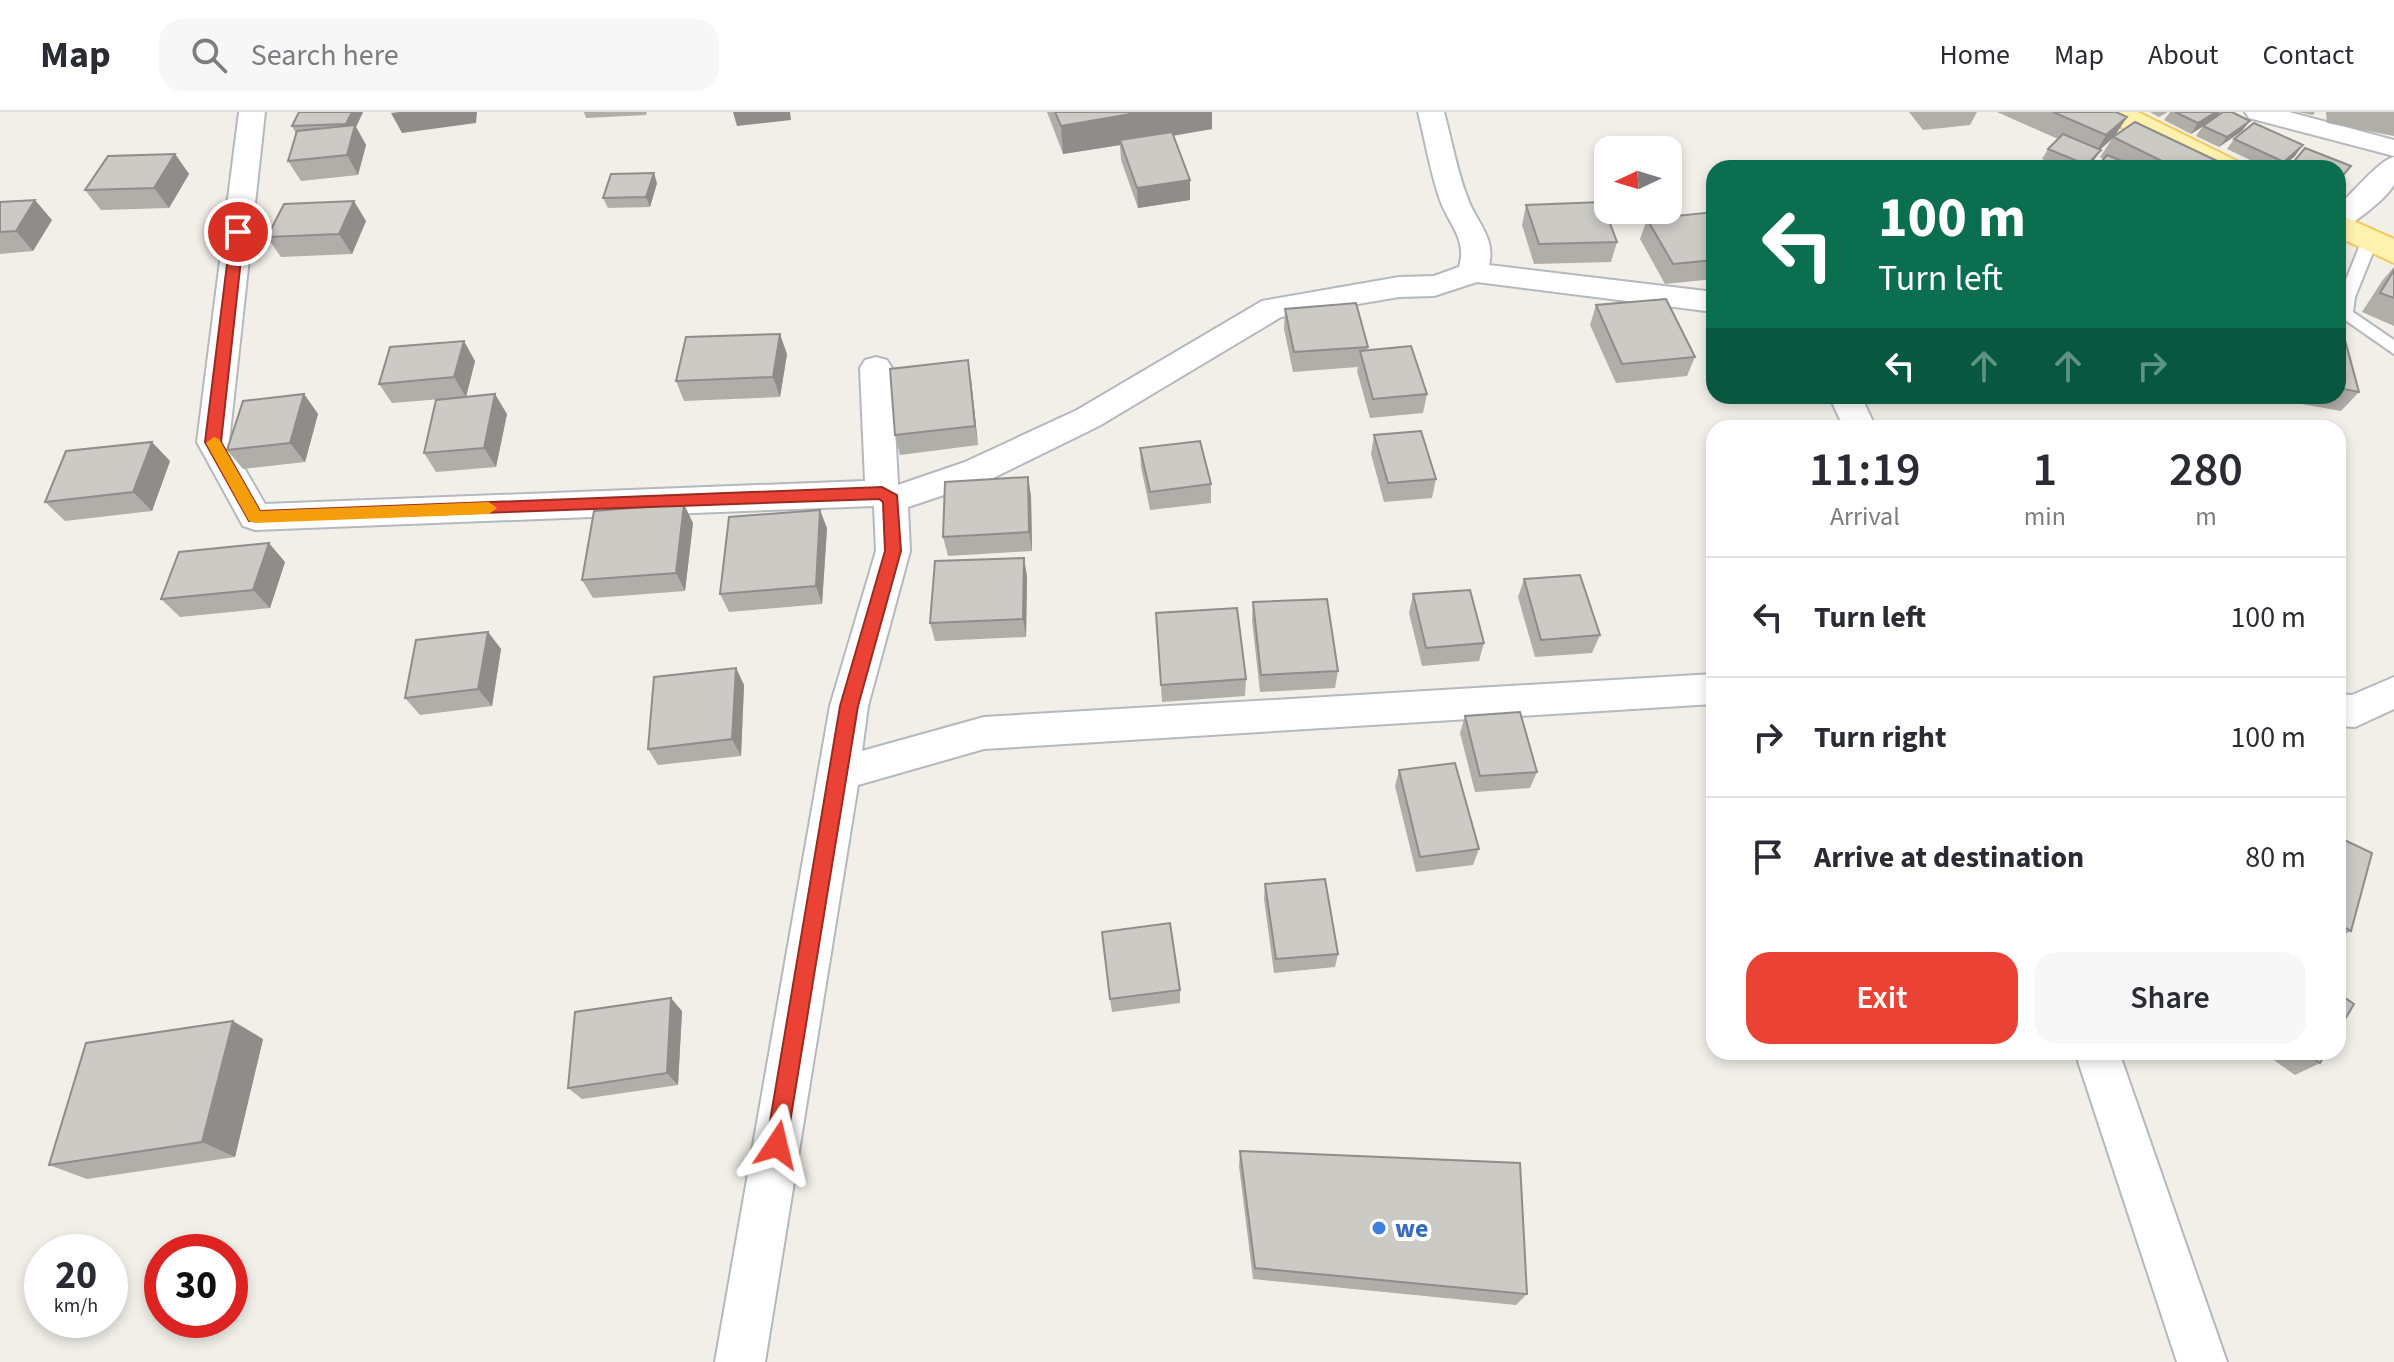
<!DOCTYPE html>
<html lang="en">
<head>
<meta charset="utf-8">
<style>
	body { margin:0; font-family:"Source Sans 3",sans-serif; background:#f7f7f7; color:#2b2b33; height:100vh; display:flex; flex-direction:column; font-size:30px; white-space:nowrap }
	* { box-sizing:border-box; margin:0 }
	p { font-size:26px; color:#7c7c81 }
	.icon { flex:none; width:44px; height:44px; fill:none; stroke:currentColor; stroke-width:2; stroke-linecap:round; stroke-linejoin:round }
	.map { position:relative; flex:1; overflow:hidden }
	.sheet { position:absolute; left:1706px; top:308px; width:640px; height:640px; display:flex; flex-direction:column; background:#fff; border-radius:24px; box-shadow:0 4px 12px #0003 }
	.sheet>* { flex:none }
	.top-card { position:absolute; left:1706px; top:48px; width:640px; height:244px; border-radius:24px; box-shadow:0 4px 12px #0003; background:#0b6e4f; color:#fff; overflow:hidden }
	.needle { width:52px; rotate:266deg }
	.fabs { position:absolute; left:1594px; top:24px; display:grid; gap:16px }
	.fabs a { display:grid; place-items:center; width:88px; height:88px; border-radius:16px; background:#fff; box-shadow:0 4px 12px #0003; font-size:40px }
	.speed { position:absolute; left:24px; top:1122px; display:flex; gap:16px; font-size:40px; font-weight:700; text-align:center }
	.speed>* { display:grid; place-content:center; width:104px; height:104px; border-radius:50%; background:#fff; box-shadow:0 4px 12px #0003; line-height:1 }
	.speed small { font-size:20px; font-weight:400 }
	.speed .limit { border:12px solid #d22; background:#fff; color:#111 }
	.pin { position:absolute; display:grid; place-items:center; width:68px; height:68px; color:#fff; margin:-34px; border:4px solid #fff; border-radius:50%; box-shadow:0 2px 8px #0007 }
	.me { position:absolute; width:88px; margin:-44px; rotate:10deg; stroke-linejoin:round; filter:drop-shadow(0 0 6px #0008) }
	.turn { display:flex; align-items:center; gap:28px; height:168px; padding:0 40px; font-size:36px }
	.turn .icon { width:104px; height:104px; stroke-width:2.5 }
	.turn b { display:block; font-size:56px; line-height:68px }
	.lanes { display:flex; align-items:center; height:76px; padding:0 40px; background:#0003; justify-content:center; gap:40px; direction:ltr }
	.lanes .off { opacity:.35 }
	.eta { display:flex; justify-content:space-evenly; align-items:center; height:136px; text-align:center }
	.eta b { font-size:48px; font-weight:600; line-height:56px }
	.cta { display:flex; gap:16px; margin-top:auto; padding:16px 40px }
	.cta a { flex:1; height:92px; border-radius:24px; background:#ea4335; color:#fff; font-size:32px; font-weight:600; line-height:92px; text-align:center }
	.cta a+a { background:#f7f7f7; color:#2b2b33 }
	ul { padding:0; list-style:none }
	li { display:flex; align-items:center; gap:24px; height:120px; padding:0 40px; border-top:2px solid #e1e1e2 }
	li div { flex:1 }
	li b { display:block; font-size:30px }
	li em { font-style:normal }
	header { display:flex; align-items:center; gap:48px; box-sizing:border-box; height:112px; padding:0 40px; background:#fff; border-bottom:2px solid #e1e1e2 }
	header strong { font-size:38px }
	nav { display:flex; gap:44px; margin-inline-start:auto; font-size:28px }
	.search { width:560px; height:72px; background:#f7f7f7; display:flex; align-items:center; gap:20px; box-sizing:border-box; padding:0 28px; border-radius:24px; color:#7c7c81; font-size:30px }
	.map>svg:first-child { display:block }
</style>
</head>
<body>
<header>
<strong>Map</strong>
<div class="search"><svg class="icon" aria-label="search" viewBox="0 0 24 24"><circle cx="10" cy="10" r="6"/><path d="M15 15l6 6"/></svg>Search here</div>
<nav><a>Home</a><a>Map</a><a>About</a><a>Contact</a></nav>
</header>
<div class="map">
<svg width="2394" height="1250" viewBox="0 0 2394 1250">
	<rect width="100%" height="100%" fill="#f1efe8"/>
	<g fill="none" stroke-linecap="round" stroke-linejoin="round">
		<g stroke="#b5b8bc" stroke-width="4">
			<path id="lane" d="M2370,123L2378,128L2355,185L2353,200L2394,228V242L2338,203L2339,185L2362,128Z"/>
		</g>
		<g stroke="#b5b8bc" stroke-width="4">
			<path id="street" d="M239,0H265L229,330L265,392L865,369L860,256L865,248L876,245L887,248L892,256L898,373L965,350L1077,298L1262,189L1399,165L1434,164L1459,155C1468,126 1447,111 1439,85C1430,58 1425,28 1418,0H1444C1452,29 1457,60 1468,87C1476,110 1496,126 1489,153L1714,180V200L1477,170L1434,184L1399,185L1281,205L1099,314L989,368L908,395L910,439L868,594L862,639L984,605L1714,562V592L984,637L858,673L765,1250H715L830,594L876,439L874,394L255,418L243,414L197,330Z
				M2245,0H2289L2394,28V44L2249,6Z
				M2394,45C2394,52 2394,65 2394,72C2390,84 2350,115 2338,118V94C2352,82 2379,48 2394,45Z
				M1829,284H1861L1876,316H1844Z
				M2394,565V597L2355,615L2338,614V582L2352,583Z
				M2075,940H2119L2227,1250H2177Z"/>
		</g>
		<g stroke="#f2c960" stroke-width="4">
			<path id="primary" d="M2099,0H2138L2237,49L2242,56H2201L2103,6Z
				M2338,102L2394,127V151L2338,125Z"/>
		</g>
		<use href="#lane" fill="#fff" fill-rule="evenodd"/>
		<use href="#street" fill="#fff" fill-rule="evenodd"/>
		<use href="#primary" fill="#fff2af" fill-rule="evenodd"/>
	</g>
	<path fill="#afaea9" d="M299,0H363L356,15L366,33L358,63L301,69L288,49L296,22L292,14Z
		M584,0H647L646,3L586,6Z
		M1047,0H1212V17L1173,24L1190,88L1138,96L1121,48L1120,33L1063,42Z
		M1909,0H1977L1970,13L1923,18Z
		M1997,0H2116L2127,5L2115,24L2232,56H2096L2103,47L2100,45L2112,27L2100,38H2101L2094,48L2088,56H2063L2042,47L2048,37L2058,27Z
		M2150,0H2168L2159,5Z
		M2170,0H2220L2218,3L2242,19L2219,35L2196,24L2203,14L2191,22L2164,8Z
		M2298,0H2315L2313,3Z
		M2326,0H2394V24L2327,11Z
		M2234,27L2295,44L2281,56H2267L2227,37Z
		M175,42L189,62L169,96L101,98L85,78Z
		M657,71L650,95L608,96L603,86Z
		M0,90L52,108L33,139L0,142Z
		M1526,93L1617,130L1611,150L1534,152L1522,113Z
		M1714,100V167L1665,172L1640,127L1647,107Z
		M366,109L352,142L281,145L267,125Z
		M2394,155V214L2362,200L2382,169Z
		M1596,193L1695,245L1687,264L1616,271L1590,213Z
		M1285,197L1368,235L1367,238L1427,282L1423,301L1370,306L1357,259L1358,255L1293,260L1284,217Z
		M2338,227L2359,280L2341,299L2256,284H2338Z
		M787,242L780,285L684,289L676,269Z
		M475,249L466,285L392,291L379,272Z
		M971,267L978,333L900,343L895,323Z
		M304,282L318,302L305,350L243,357L227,338Z
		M507,302L496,355L436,360L424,341Z
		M1374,323L1436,367L1432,386L1384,390L1371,342Z
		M1140,336L1211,372V391L1150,398L1141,355Z
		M170,349L152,399L65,409L45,390Z
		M1031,384L1032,439L948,444L943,425Z
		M693,411L685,479L593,486L582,468Z
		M827,416L822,492L729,500L720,482Z
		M285,450L270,496L180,505L161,487Z
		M1027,464L1026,525L935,529L930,511Z
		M1524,467L1600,523L1592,541L1535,545L1518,485Z
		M1413,482L1484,531L1479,549L1422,554L1409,501Z
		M1253,490L1338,559L1335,576L1260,580L1252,508Z
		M1156,501L1246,567L1245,584L1162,590Z
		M488,520L501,537L492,594L420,603L405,586Z
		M736,556L744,573L741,644L658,653L648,637Z
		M1465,604L1537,660L1530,676L1475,680L1460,621Z
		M1399,658L1479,737L1473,753L1416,760L1395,674Z
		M2338,725L2351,819L2338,826Z
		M1265,772L1338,842L1335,855L1274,861L1264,787Z
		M1180,878V891L1112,900L1110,887Z
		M682,899L678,973L582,987L568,976Z
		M263,927L235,1045L87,1067L49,1053Z
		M2262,940H2326L2320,951L2295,963Z
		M1240,1039L1527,1182L1516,1193L1253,1167L1239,1054Z"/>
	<path fill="#8f8d8a" d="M352,0H363L356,15L366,33L358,63L347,43L352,23L346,12Z
		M399,0H477L476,11L402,21L391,1Z
		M733,0H790L791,8L737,14Z
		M1142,0H1212V17L1121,32L1120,28V33L1063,42L1061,14Z
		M2216,0H2220L2216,6L2191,22L2198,11Z
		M2127,5L2114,25L2094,43L2106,23Z
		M2250,9L2242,19L2219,35L2227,25Z
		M2303,33L2295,44L2281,56H2279L2284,50Z
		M2101,38L2094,48L2088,56H2085Z
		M175,42L189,62L169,96L154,76Z
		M654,61L657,71L650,95L646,85Z
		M1190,68V88L1138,96L1137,76Z
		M35,88L52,108L33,139L16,119Z
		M354,89L366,109L352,142L339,122Z
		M780,222L787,242L780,285L773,265Z
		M464,229L475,249L466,285L454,265Z
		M968,248L971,267L978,333L975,314Z
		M304,282L318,302L305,350L290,331Z
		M495,282L507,302L496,355L484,336Z
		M152,330L170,349L152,399L133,380Z
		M1028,365L1031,384L1032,439L1029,420Z
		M684,392L693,411L685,479L676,461Z
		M820,398L827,416L822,492L816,474Z
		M269,431L285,450L270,496L253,478Z
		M1024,446L1027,464L1026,525L1023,507Z
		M488,520L501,537L492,594L478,577Z
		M736,556L744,573L741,644L732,627Z
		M671,886L682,899L678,973L667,961Z
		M233,909L263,927L235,1045L202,1030Z"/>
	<path fill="#cccac5" stroke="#8f8d8a" stroke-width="2" d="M299,0H352L346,12L292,14Z
		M1055,0H1142L1061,14Z
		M2053,0H2116L2127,5L2106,23Z
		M2175,0H2216L2198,11Z
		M2223,0H2232L2250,9L2227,25L2203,14Z
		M2135,10L2232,56H2176L2113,25Z
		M2254,11L2303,33L2284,50L2234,27Z
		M355,13L347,43L288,49L297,19Z
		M1172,20L1190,68L1137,76L1120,28Z
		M2063,22L2101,38L2087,53L2048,37Z
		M2305,36L2351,54L2338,69V56H2295L2290,54Z
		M175,42L154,76L85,78L108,44Z
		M2107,43L2139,56H2096Z
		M654,61L646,85L603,86L611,62Z
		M35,88L16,119L0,120V90Z
		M354,89L339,122L267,125L284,92Z
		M1602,90L1617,130L1539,132L1526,93Z
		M1714,100V148L1673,152L1647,107Z
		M2394,158V186L2380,181Z
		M1666,187L1695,245L1622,252L1596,193Z
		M1356,191L1368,235L1294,240L1285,197Z
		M780,222L773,265L676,269L686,225Z
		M2338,227L2345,228L2359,280L2338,276Z
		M464,229L454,265L379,272L390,235Z
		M1411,234L1427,282L1373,287L1360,239Z
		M968,248L975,314L895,323L890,257Z
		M304,282L290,331L227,338L243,289Z
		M495,282L484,336L424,341L436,288Z
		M1421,319L1436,367L1388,371L1374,323Z
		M1200,329L1211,372L1150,380L1140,336Z
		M152,330L133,380L45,390L66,339Z
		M1028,365L1029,420L943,425L945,370Z
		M684,392L676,461L582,468L594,399Z
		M820,398L816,474L720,482L729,405Z
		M269,431L253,478L161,487L179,440Z
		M1024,446L1023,507L930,511L935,449Z
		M1580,463L1600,523L1541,528L1524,467Z
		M1470,478L1484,531L1426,536L1413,482Z
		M1327,487L1338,559L1261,563L1253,490Z
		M1237,496L1246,567L1161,573L1156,501Z
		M488,520L478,577L405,586L416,528Z
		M736,556L732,627L648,637L654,565Z
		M1520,600L1537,660L1480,664L1465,604Z
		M1455,651L1479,737L1420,745L1399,658Z
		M2338,725L2372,741L2351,819L2338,812Z
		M1325,767L1338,842L1276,847L1265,772Z
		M1170,811L1180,878L1110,887L1102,820Z
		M2338,881L2354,892L2338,919Z
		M671,886L667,961L568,976L575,900Z
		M233,909L202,1030L49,1053L86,931Z
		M2304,940H2326L2320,951Z
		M1240,1039L1520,1051L1527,1182L1255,1156Z"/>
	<path fill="#ea4335" stroke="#982c22" stroke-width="2" d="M238,116L244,120L221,330L260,399L882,375L897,383L901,439L858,594L785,1041L777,1044L769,1041L766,1033L840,594L885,439L883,390L879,387L249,409L205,330L231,120Z"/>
	<path fill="#f59e0b" d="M214,325L219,327L260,399L489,390L497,396L489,402L255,411L249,409L206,331Z"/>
	<circle fill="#3f7fe0" stroke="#fff" stroke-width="3" cx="1379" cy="1116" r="8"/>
	<g text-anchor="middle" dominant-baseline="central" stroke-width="8" stroke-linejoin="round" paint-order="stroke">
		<g font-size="26" font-weight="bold" fill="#366cbe" stroke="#fff" text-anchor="start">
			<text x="1395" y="1116">we</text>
		</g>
	</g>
</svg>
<div class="fabs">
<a><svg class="needle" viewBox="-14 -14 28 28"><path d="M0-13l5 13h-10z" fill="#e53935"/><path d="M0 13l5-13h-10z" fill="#7c7c81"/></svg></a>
</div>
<div class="speed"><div>20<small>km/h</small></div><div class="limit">30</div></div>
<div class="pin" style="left:238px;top:120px;background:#d93025"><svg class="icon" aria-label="arrive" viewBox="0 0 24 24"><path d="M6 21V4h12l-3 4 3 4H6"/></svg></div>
<svg class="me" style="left:777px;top:1033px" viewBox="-20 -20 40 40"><path d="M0-17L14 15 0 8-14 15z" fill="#ea4335" stroke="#fff" stroke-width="4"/></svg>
<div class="top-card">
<div class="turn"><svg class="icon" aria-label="left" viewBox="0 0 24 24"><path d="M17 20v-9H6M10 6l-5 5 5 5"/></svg><div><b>100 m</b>Turn left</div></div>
<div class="lanes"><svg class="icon" aria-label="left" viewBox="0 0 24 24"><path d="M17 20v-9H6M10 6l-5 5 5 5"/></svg><svg class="icon off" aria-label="ahead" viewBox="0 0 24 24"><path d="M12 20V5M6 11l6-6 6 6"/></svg><svg class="icon off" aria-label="ahead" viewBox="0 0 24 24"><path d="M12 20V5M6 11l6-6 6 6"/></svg><svg class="icon off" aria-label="right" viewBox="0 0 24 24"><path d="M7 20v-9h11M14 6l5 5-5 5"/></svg></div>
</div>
<section class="sheet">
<div class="eta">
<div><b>11:19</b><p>Arrival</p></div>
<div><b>1</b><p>min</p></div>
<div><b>280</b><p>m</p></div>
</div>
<ul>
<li><svg class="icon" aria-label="left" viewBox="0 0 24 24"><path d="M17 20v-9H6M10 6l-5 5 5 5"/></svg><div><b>Turn left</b></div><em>100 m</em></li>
<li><svg class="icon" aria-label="right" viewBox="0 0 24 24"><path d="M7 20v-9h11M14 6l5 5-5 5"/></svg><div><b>Turn right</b></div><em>100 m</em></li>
<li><svg class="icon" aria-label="arrive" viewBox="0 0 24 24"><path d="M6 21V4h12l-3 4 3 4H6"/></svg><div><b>Arrive at destination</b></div><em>80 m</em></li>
</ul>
<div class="cta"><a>Exit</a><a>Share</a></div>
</section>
</div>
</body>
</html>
